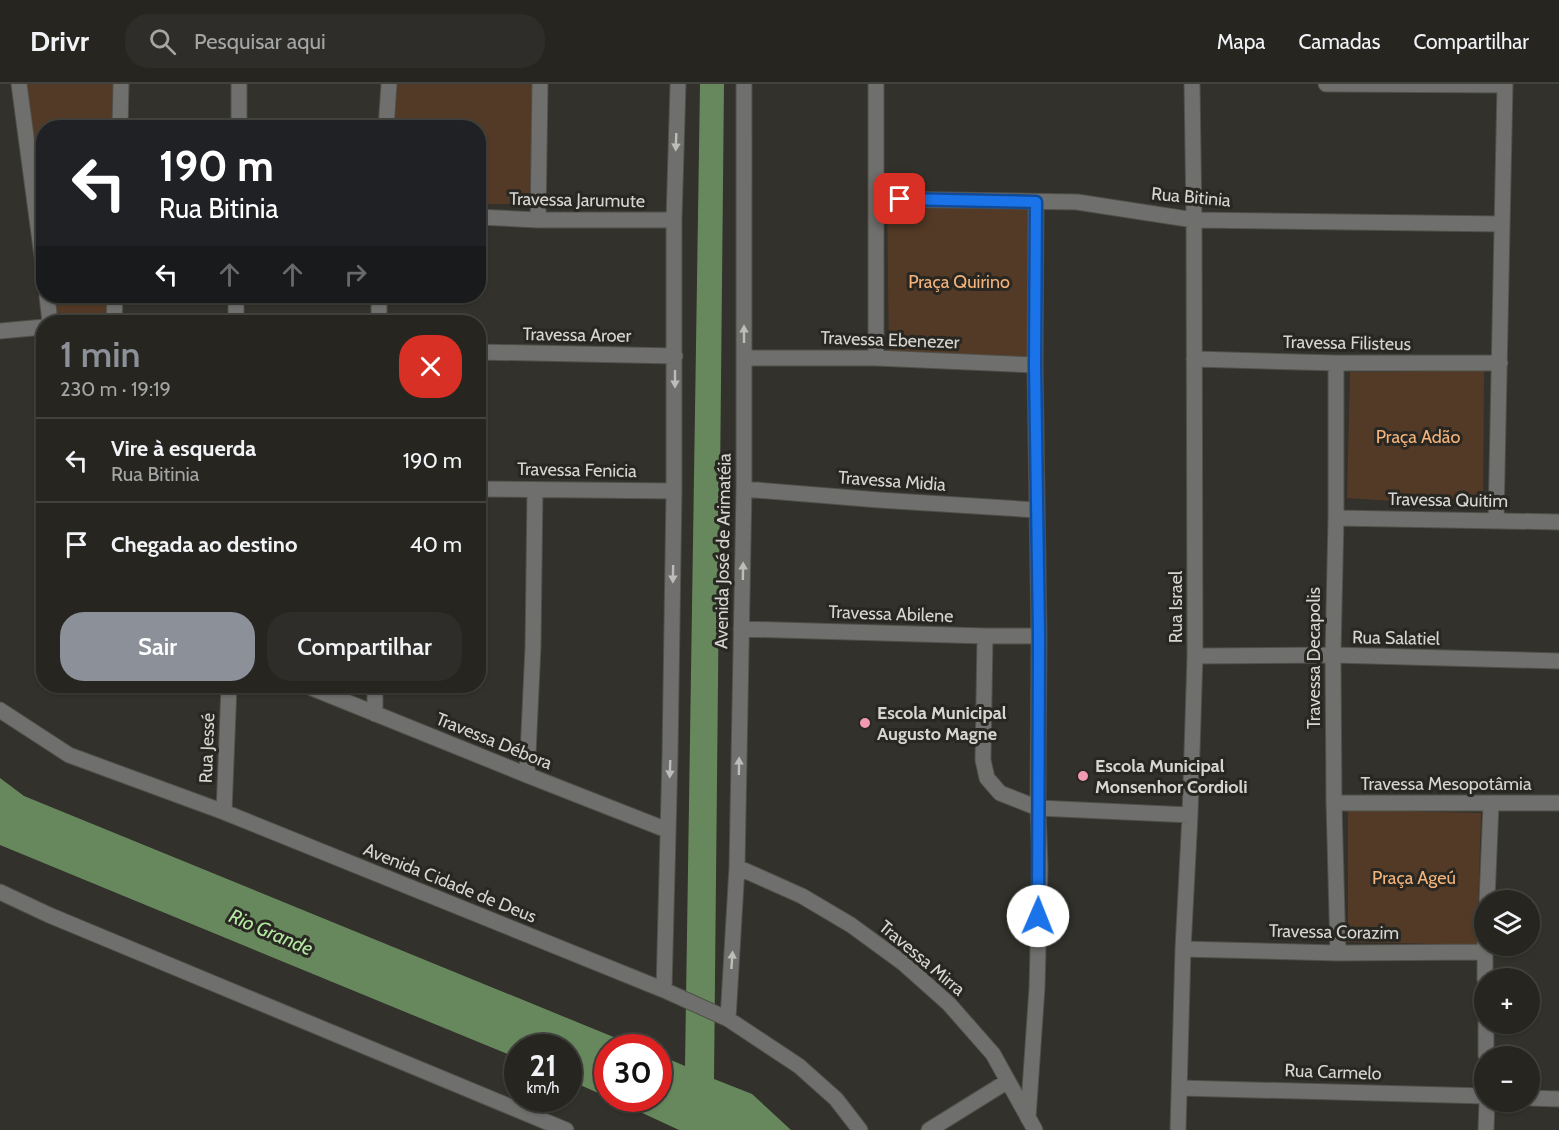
<!DOCTYPE html>
<html lang="pt">
<head>
<meta charset="utf-8">
<style>
	body { margin:0; font-family:Cabin,sans-serif; background:#2e2d29; color:#f1f3f6; height:100vh; display:flex; flex-direction:column; font-size:22px; white-space:nowrap }
	* { box-sizing:border-box; margin:0 }
	p { font-size:20px; color:#a4a5a5 }
	.icon { flex:none; width:33px; height:33px; fill:none; stroke:currentColor; stroke-width:2; stroke-linecap:round; stroke-linejoin:round }
	.map { position:relative; flex:1; overflow:hidden }
	.details { position:absolute; left:36px; top:231px; width:450px; height:378px; display:flex; flex-direction:column; background:#262520; border-radius:24px; box-shadow:0 2px 4px #0004,0 0 0 2px #42423e }
	.details>* { flex:none }
	.guide { position:absolute; left:36px; top:36px; width:450px; height:183px; border-radius:24px; box-shadow:0 2px 4px #0004,0 0 0 2px #42423e; background:#202124; color:#fff; overflow:hidden }
	.controls { position:absolute; left:1474px; top:806px; display:grid; gap:12px }
	.controls a { display:grid; place-items:center; width:66px; height:66px; border-radius:50%; background:#262520; box-shadow:0 2px 4px #0004,0 0 0 2px #42423e; font-size:30px }
	.speed { position:absolute; left:504px; top:950px; display:flex; gap:12px; font-size:30px; font-weight:700; text-align:center }
	.speed>* { display:grid; place-content:center; width:78px; height:78px; border-radius:50%; background:#262520; box-shadow:0 2px 4px #0004,0 0 0 2px #42423e; line-height:1 }
	.speed small { font-size:15px; font-weight:400 }
	.speed .limit { border:9px solid #d22; background:#fff; color:#111 }
	.pin { position:absolute; display:grid; place-items:center; width:51px; height:51px; color:#fff; margin:-26px; border-radius:12px; box-shadow:0 3px 9px #0006 }
	.me { position:absolute; width:66px; margin:-33px; rotate:1deg; stroke-linejoin:round; filter:drop-shadow(0 0 4px #0008) }
	.turn { display:flex; align-items:center; gap:21px; height:126px; padding:0 24px; font-size:27px }
	.turn .icon { width:78px; height:78px; stroke-width:2.5 }
	.turn b { display:block; font-size:42px; line-height:51px }
	.lanes { display:flex; align-items:center; height:57px; padding:0 24px; background:#0003; justify-content:center; gap:30px; direction:ltr }
	.lanes .off { opacity:.35 }
	.round { display:grid; place-items:center; flex:none; width:63px; height:63px; border-radius:24px; background:#2e2d29 }
	.headline { display:flex; align-items:center; justify-content:space-between; height:102px; padding:0 24px }
	h1 { font-size:36px; font-weight:600; line-height:45px; color:#8c9099 }
	.button { display:flex; gap:12px; margin-top:auto; padding:12px 24px }
	.button a { flex:1; height:69px; border-radius:24px; background:#8c9099; color:#fff; font-size:24px; font-weight:600; line-height:69px; text-align:center }
	.button a+a { background:#2e2d29; color:#f1f3f6 }
	ul { padding:0; list-style:none }
	li { display:flex; align-items:center; gap:18px; height:84px; padding:0 24px; border-top:2px solid #42423e }
	li div { flex:1 }
	li b { display:block; font-size:22px }
	li em { font-style:normal }
	header { display:flex; align-items:center; gap:36px; box-sizing:border-box; height:84px; padding:0 30px; background:#262520; border-bottom:2px solid #42423e }
	header strong { font-size:28px }
	nav { display:flex; gap:33px; margin-inline-start:auto; font-size:21px }
	.search { width:420px; height:54px; background:#2e2d29; display:flex; align-items:center; gap:15px; box-sizing:border-box; padding:0 21px; border-radius:24px; color:#a4a5a5; font-size:22px }
	.map>svg:first-child { display:block }
</style>
</head>
<body>
<header>
<strong>Drivr</strong>
<div class="search"><svg class="icon" aria-label="search" viewBox="0 0 24 24"><circle cx="10" cy="10" r="6"/><path d="M15 15l6 6"/></svg>Pesquisar aqui</div>
<nav><a>Mapa</a><a>Camadas</a><a>Compartilhar</a></nav>
</header>
<div class="map">
<svg width="1559" height="1046" viewBox="0 0 1559 1046">
	<rect width="100%" height="100%" fill="#32312b"/>
	<path fill="#533a26" d="M25,0H118L117,43L44,44L43,152Z
		M394,0H541L536,120H479L478,44H394Z
		M887,120L1032,123L1029,280L889,273Z
		M51,212H116V238H54Z
		M1484,287L1483,423L1347,414L1350,288Z
		M1348,726L1481,729L1477,861L1348,858Z"/>
	<path fill="#67885d" d="M700,0H724L714,995L752,1010L791,1046H679L610,1014H658L659,971L685,982Z
		M0,694L24,712L638,963H608L607,1013L569,996L568,963H518L517,974L0,761Z"/>
	<g fill="none" stroke-linecap="round" stroke-linejoin="round">
		<g stroke="#504f49" stroke-width="17">
			<path id="minor" d="M19,0L44,187
				M1326,0L1505,1
				M120,44L121,0
				M239,44V0
				M386,44L389,0
				M877,115L1077,118L1194,136L1502,140
				M478,133L538,136H674
				M538,136L540,0
				M47,212L50,238
				M114,238L115,212
				M236,238V212
				M379,238V212
				M0,247L44,243
				M478,268L675,272
				M744,274H876L1035,281
				M876,274V0
				M1194,275L1336,279H1500
				M1336,279V434L1333,571L1334,719L1338,869
				M478,405L674,407
				M744,405L879,416L1037,426
				M1336,434L1559,438
				M1496,437L1505,0
				M741,545L985,552H1039
				M985,552L983,676L987,694L1000,709L1038,724L1190,731
				M1195,572L1333,571L1559,577
				M307,602L527,691L667,746
				M0,626L69,671L224,728L664,906L728,935L799,982L836,1015L860,1046
				M375,630V602
				M527,691L533,563L535,406
				M1334,719H1559
				M224,728L229,602
				M737,783L802,812L851,841L903,879L949,920L993,970L1035,1046
				M0,808L49,831L566,1046
				M1487,816L1491,720
				M1485,859V896
				M1183,865L1338,869L1485,868
				M664,906L670,672L674,407V136L678,0
				M728,935L737,783L744,405V0
				M1486,939V972
				M1180,1004L1485,1012
				M1530,1014L1559,1015
				M1028,1034L1037,904L1040,784L1038,724L1039,552L1035,281L1036,118
				M929,1046L1008,997
				M1178,1046L1183,865L1190,731L1195,572L1194,136L1192,0
				M1486,1046L1487,1017"/>
		</g>
		<use href="#minor" stroke="#6f706d" stroke-width="15"/>
	</g>
	<defs><path id="oneway-solid" d="M-6-.8H1V-3.2L6.5 0L1 3.2V.8H-6Z" transform="scale(1.5)"/></defs>
	<g fill="#bcbcb8">
		<use href="#oneway-solid" transform="translate(676 58) rotate(92)"/>
		<use href="#oneway-solid" transform="translate(744 250) rotate(-90)"/>
		<use href="#oneway-solid" transform="translate(675 295) rotate(90)"/>
		<use href="#oneway-solid" transform="translate(743 487) rotate(-89)"/>
		<use href="#oneway-solid" transform="translate(673 490) rotate(91)"/>
		<use href="#oneway-solid" transform="translate(739 682) rotate(-89)"/>
		<use href="#oneway-solid" transform="translate(670 685) rotate(92)"/>
		<use href="#oneway-solid" transform="translate(732 876) rotate(-86)"/>
	</g>
	<g fill="none" stroke-linecap="round" stroke-linejoin="round">
		<g stroke="#114b97" stroke-width="15">
			<path id="route" d="M900,115L1036,118L1035,281L1039,552L1038,832"/>
		</g>
		<use href="#route" stroke="#1a73e8" stroke-width="10"/>
	</g>
	<g fill="#f19ab1" stroke="#282721" stroke-width="2">
		<circle cx="865" cy="639" r="6"/>
		<circle cx="1083" cy="692" r="6"/>
	</g>
	<g text-anchor="middle" dominant-baseline="central" stroke-width="6" stroke-linejoin="round" paint-order="stroke">
		<g font-size="18" fill="#d6d5d1" stroke="#282721">
			<text transform="translate(1191 113) rotate(5)">Rua Bitinia</text>
			<text transform="translate(577 116) rotate(1)">Travessa Jarumute</text>
			<text transform="translate(577 251) rotate(1)">Travessa Aroer</text>
			<text transform="translate(890 256) rotate(2)">Travessa Ebenezer</text>
			<text transform="translate(1347 259) rotate(1)">Travessa Filisteus</text>
			<text transform="translate(577 386) rotate(1)">Travessa Fenicia</text>
			<text transform="translate(892 397) rotate(4)">Travessa Midia</text>
			<text transform="translate(1448 416) rotate(1)">Travessa Quitim</text>
			<text transform="translate(723 467) rotate(-89)">Avenida José de Arimatéia</text>
			<text transform="translate(1176 523) rotate(-90)">Rua Israel</text>
			<text transform="translate(891 530) rotate(2)">Travessa Abilene</text>
			<text transform="translate(1396 554) rotate(1)">Rua Salatiel</text>
			<text transform="translate(1314 574) rotate(-90)">Travessa Decapolis</text>
			<text transform="translate(494 657) rotate(22)">Travessa Débora</text>
			<text transform="translate(207 664) rotate(-88)">Rua Jessé</text>
			<text x="1446" y="700">Travessa Mesopotâmia</text>
			<text transform="translate(450 799) rotate(22)">Avenida Cidade de Deus</text>
			<text transform="translate(1334 848) rotate(1)">Travessa Corazim</text>
			<text transform="translate(922 874) rotate(40)">Travessa Mirra</text>
			<text transform="translate(1333 988) rotate(2)">Rua Carmelo</text>
		</g>
		<g font-size="18" fill="#f4b37b" stroke="#282721">
			<text x="959" y="198">Praça Quirino</text>
			<text x="1418" y="353">Praça Adão</text>
			<text x="1414" y="794">Praça Ageú</text>
		</g>
		<g font-size="18" font-weight="bold" fill="#d6d5d1" stroke="#282721" text-anchor="start">
			<text x="877" y="629">Escola Municipal<tspan x="877" dy="21">Augusto Magne</tspan></text>
			<text x="1095" y="682">Escola Municipal<tspan x="1095" dy="21">Monsenhor Cordioli</tspan></text>
		</g>
		<g font-size="20" font-style="italic" fill="#b4e7a4" stroke="#282721">
			<text transform="translate(271 848) rotate(23)">Rio Grande</text>
		</g>
	</g>
</svg>
<div class="controls">
<a><svg class="icon" aria-label="layers" viewBox="0 0 24 24"><path d="M12 4l9 5-9 5-9-5zM3 14l9 5 9-5"/></svg></a>
<a>+</a>
<a>−</a>
</div>
<div class="speed"><div>21<small>km/h</small></div><div class="limit">30</div></div>
<div class="pin" style="left:900px;top:115px;background:#d93025"><svg class="icon" aria-label="arrive" viewBox="0 0 24 24"><path d="M6 21V4h12l-3 4 3 4H6"/></svg></div>
<svg class="me" style="left:1038px;top:832px" viewBox="-20 -20 40 40"><circle r="19" fill="#fff"/><path d="M0-13L10 11 0 6-10 11z" fill="#1a73e8"/></svg>
<div class="guide">
<div class="turn"><svg class="icon" aria-label="left" viewBox="0 0 24 24"><path d="M17 20v-9H6M10 6l-5 5 5 5"/></svg><div><b>190 m</b>Rua Bitinia</div></div>
<div class="lanes"><svg class="icon" aria-label="left" viewBox="0 0 24 24"><path d="M17 20v-9H6M10 6l-5 5 5 5"/></svg><svg class="icon off" aria-label="ahead" viewBox="0 0 24 24"><path d="M12 20V5M6 11l6-6 6 6"/></svg><svg class="icon off" aria-label="ahead" viewBox="0 0 24 24"><path d="M12 20V5M6 11l6-6 6 6"/></svg><svg class="icon off" aria-label="right" viewBox="0 0 24 24"><path d="M7 20v-9h11M14 6l5 5-5 5"/></svg></div>
</div>
<section class="details">
<div class="headline"><div><h1>1 min</h1><p>230 m · 19:19</p></div><a class="round" style="background:#d93025;color:#fff"><svg class="icon" aria-label="close" viewBox="0 0 24 24"><path d="M6 6l12 12M18 6L6 18"/></svg></a></div>
<ul>
<li><svg class="icon" aria-label="left" viewBox="0 0 24 24"><path d="M17 20v-9H6M10 6l-5 5 5 5"/></svg><div><b>Vire à esquerda</b><p>Rua Bitinia</p></div><em>190 m</em></li>
<li><svg class="icon" aria-label="arrive" viewBox="0 0 24 24"><path d="M6 21V4h12l-3 4 3 4H6"/></svg><div><b>Chegada ao destino</b></div><em>40 m</em></li>
</ul>
<div class="button"><a>Sair</a><a>Compartilhar</a></div>
</section>
</div>
</body>
</html>
